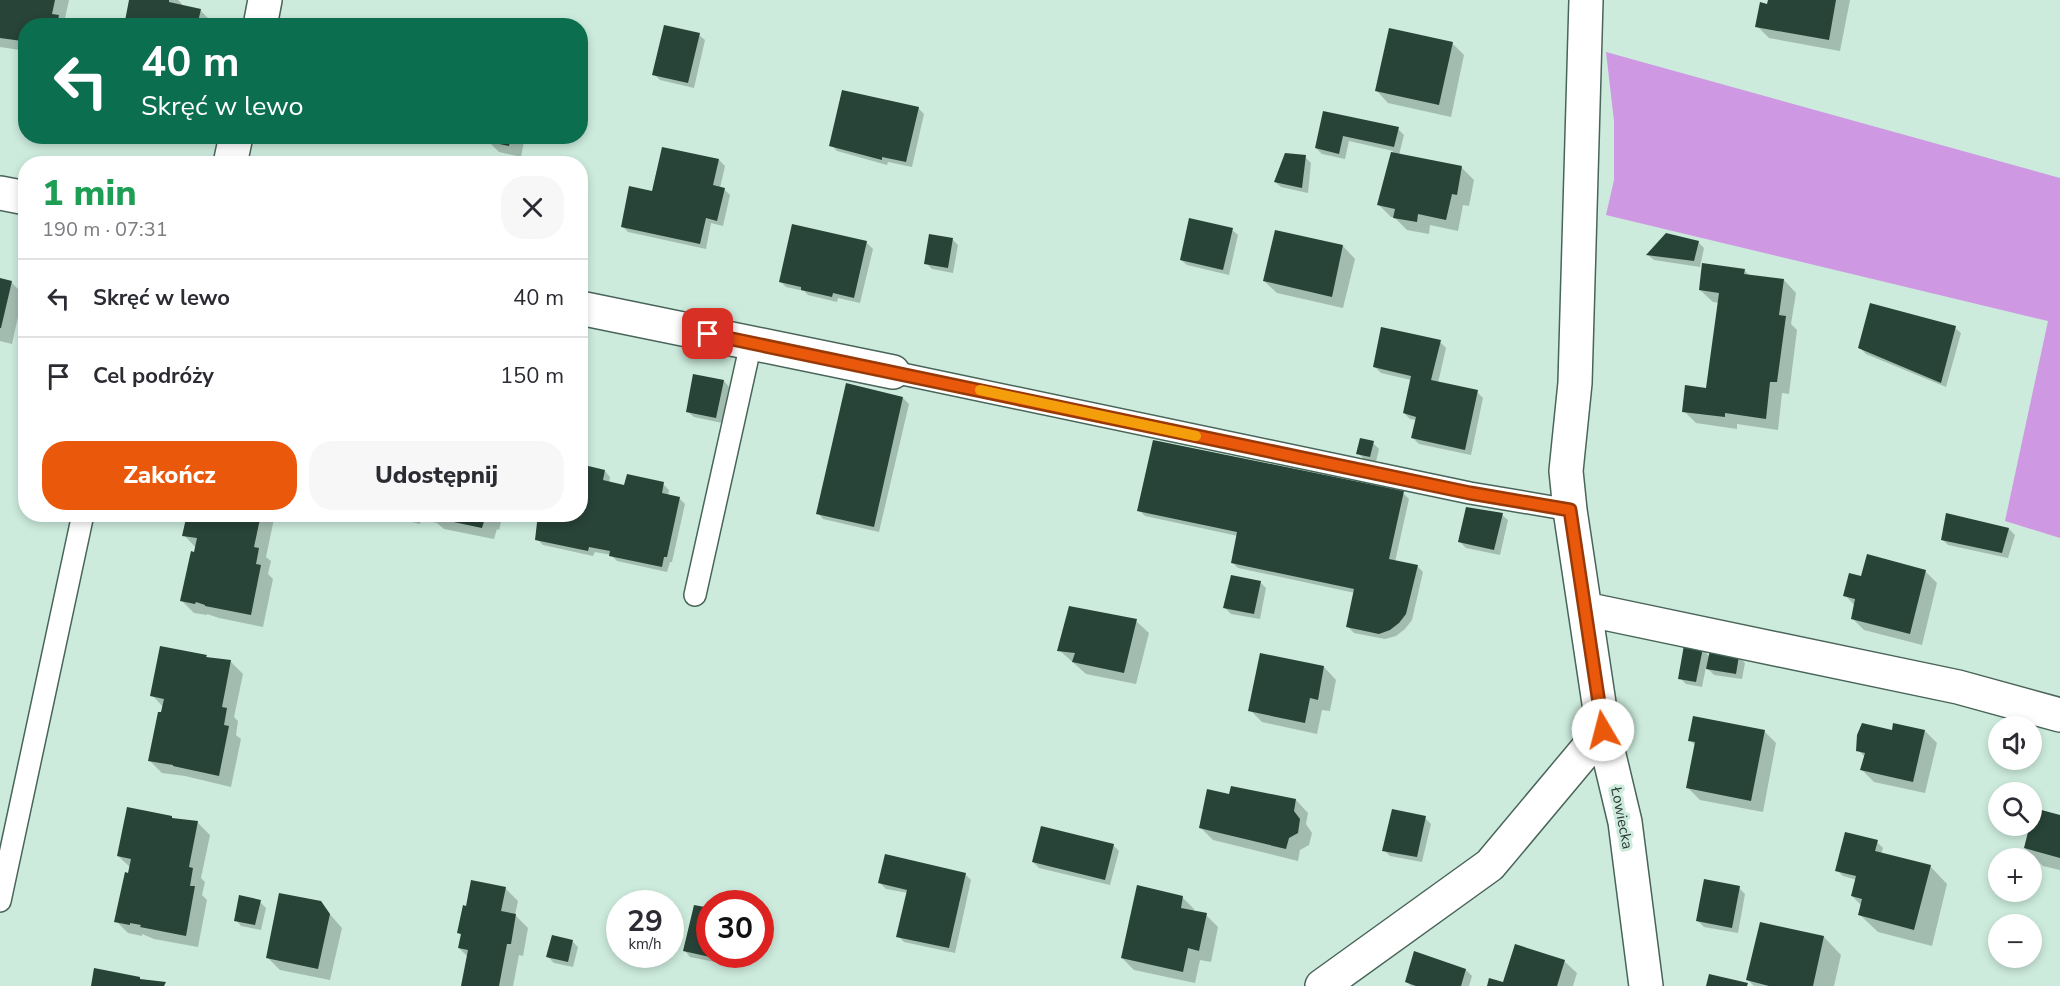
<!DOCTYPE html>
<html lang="pl">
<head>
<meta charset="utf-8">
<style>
	body { margin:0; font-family:"Nunito Sans",sans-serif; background:#f7f7f7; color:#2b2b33; height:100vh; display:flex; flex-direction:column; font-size:22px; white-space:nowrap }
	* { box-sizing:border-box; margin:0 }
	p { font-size:20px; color:#7c7c81 }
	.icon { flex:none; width:33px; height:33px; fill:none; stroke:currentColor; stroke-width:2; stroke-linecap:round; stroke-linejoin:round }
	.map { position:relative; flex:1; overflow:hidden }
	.side { position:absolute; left:18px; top:156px; width:570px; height:366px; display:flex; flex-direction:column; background:#fff; border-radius:24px; box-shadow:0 3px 9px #0003 }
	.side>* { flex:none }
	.hud { position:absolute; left:18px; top:18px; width:570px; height:126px; border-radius:24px; box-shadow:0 3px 9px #0003; background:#0b6e4f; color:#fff; overflow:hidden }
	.controls { position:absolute; left:1988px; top:716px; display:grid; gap:12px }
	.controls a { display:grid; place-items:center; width:54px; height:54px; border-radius:50%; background:#fff; box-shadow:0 3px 9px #0003; font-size:30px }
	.speed { position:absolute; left:606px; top:890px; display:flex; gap:12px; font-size:30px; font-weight:700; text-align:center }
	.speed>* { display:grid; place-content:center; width:78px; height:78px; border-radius:50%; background:#fff; box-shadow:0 3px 9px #0003; line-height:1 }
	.speed small { font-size:15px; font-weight:400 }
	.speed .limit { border:9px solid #d22; background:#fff; color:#111 }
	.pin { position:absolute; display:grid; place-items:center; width:51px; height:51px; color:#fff; margin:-26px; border-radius:12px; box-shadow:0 3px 9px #0006 }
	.me { position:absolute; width:66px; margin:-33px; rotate:352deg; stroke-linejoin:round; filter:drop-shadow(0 0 4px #0008) }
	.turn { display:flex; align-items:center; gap:21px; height:126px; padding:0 24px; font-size:27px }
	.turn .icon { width:78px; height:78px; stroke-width:2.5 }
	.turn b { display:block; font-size:42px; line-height:51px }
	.round { display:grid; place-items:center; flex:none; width:63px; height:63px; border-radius:24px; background:#f7f7f7 }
	.overview { display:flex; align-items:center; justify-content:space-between; height:102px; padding:0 24px }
	h1 { font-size:36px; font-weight:800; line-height:45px; color:#1e9e55 }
	.primary-button { display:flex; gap:12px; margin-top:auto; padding:12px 24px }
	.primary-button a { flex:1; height:69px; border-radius:24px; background:#ea580c; color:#fff; font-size:24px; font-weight:800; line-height:69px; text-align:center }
	.primary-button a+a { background:#f7f7f7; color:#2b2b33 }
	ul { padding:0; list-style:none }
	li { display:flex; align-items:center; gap:18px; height:78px; padding:0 24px; border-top:2px solid #e1e1e2 }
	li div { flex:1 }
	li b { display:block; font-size:22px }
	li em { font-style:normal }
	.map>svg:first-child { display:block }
</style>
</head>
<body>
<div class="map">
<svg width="2060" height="986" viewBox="0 0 2060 986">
	<rect width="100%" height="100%" fill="#ccebdd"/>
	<path fill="#ce98e2" d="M1606,52L2060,178V538L2005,521L2048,321L1606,215L1614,180V121Z"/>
	<path fill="#0003" d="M0,0H69L64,23L67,26H26V51L0,47Z
		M131,0H178L182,4V7L200,10L212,22L211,26H126Z
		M1769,0H1850L1840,51L1769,38L1757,26Z
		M699,35L705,40L694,88L660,80L654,74Z
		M1452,43L1464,55L1451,117L1388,103L1376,90Z
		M918,108L924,114L912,167L888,162L887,165L837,151L831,145Z
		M1324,112L1398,129L1404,135L1399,155L1462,168L1474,180L1469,206L1463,205L1458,231L1430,225L1429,234L1407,230L1395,218L1391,217L1379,205L1393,151L1349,141L1345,159L1322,154L1316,148Z
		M422,136H444L443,141Z
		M459,136H525L521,157L499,152L490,143Z
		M663,149L719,160L725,166L720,188L724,189L730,195L723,226L711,223L706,249L628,232L622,226L654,193Z
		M1305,157L1311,163L1308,193L1281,187L1275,182Z
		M793,226L867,243L873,249L860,303L838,298L837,302L808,295L804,291L786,287L780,281Z
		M1232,230L1238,235L1229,275L1187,265L1181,260Z
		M952,239L958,245L953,273L932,269L926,263Z
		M1698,242L1704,248L1700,267L1654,260L1648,255Z
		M1343,246L1355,259L1343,308L1277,293L1264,281Z
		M1744,270L1750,276L1784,280L1796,293L1791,324L1797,330L1789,394L1782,393L1778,430L1737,424V429L1696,423L1684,411L1707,390L1719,303L1713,302L1700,290Z
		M0,279L11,282L23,294L12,344L0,341Z
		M1955,328L1961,333L1946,387L1866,354L1860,348Z
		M1440,342L1446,348L1438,383L1477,392L1483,398L1471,455L1419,444L1413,438L1416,420L1410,419L1404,413L1411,380L1381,373L1375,367Z
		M724,381L729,387L722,423L694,417L688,412Z
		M903,398L909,404L879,532L823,519L818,513Z
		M1373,443L1379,449L1376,462L1364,459L1358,453Z
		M605,471L610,477L609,483L625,487L663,484L669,490L668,496L679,498L685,504L672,562H670L667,572L617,561L611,555L595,552L593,556L543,545L537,539L580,514Z
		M1403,493L1409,499L1395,562L1417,566L1423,572L1412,620L1405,629L1396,636L1385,639L1354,633L1348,627L1355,593L1238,568L1232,562L1238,536L1145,516L1139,510Z
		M188,514H275L266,557L271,561L268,574L273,579L263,627L219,618L207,614V615L194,613L182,601L196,548L184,535Z
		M378,514H503L499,530L497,529L494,539L444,529L437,523L421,519L420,524Z
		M1502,515L1508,520L1500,555L1466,548L1460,542Z
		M1947,515L2009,529L2015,535L2008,558L1948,545L1942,539Z
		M1925,571L1937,583L1922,645L1864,630L1852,618L1855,606L1845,595L1863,578Z
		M1260,582L1266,588L1260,619L1231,614L1225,608Z
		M1136,621L1149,633L1136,684L1086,674L1059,650Z
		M1702,649L1710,657H1739L1745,663L1742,679L1714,675L1706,667L1702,687L1686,684L1680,678Z
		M206,656L208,659L231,662L243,674L234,717L238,721L236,735L241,739L231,787L185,776L162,773L150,761L164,708L152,695Z
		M1324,667L1336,680L1330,711L1322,710L1317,734L1262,722L1250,710Z
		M1764,731L1776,743L1763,812L1700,800L1688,788L1696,746L1690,740Z
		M1925,731L1937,743L1925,793L1874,782L1862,770L1865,757L1858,750L1894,732Z
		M1296,800L1308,813L1306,824L1312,833L1309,845L1300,850L1298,861L1213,840L1200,827Z
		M2060,816V870L2043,866L2025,848Z
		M171,817L173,819L197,822L210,835L201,878L205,882L202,895L207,900L198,947L154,939L142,934V936L128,933L116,921L131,868L118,856Z
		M1425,818L1431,824L1422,862L1390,856L1384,850Z
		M1877,842L1883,848L1881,854L1930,866L1947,884L1932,946L1878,932L1860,915L1862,906L1852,896L1857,880L1843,876L1837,870Z
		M1113,845L1119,851L1110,885L1039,868L1033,862Z
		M965,874L971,880L955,953L904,942L898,936L908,893L886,889L880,883Z
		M505,888L518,901L515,915L528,928L523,956L519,955L513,986H463L468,957L459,948L462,936L459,933L467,907Z
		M1739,888L1745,894L1738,933L1704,927L1698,921Z
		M1182,897L1194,909V912L1206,915L1218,927L1211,962L1200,960L1195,983L1134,970L1122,958Z
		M260,902L266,908L261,930L241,926L236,920Z
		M320,903L342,928L330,980L280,970L267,957Z
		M1824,937L1841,955L1834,986H1754L1748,980Z
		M572,941L578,947L573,967L554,963L548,957Z
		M685,951L710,954H727L725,964L690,957Z
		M1415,953L1466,970L1472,976L1469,986H1411L1407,982Z
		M1564,961L1577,973L1573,986H1489L1504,984Z"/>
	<path fill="#284338" d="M0,0H55L52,14L59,15L57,26H26V49L21,48L22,41L0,38Z
		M129,0H169V2L201,9L197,26H124Z
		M1768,0H1836L1829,40L1755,27L1760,2L1767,4Z
		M664,25L700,33L688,83L652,75Z
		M1389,28L1453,42L1439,105L1375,91Z
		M842,90L919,107L906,162L882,157V160L829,146Z
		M1323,111L1399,127L1394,147L1343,136L1339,154L1315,148Z
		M486,136H511L509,146L485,141Z
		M662,147L719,159L713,185L725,188L717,221L706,218L700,244L621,227L629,186L652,191Z
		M1391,152L1462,166L1457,195L1452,194L1446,220L1418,214L1417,222L1393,218L1395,209L1377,205Z
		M1285,153L1306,155L1302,188L1274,182Z
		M1189,218L1233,228L1223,270L1180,260Z
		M792,224L867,241L854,298L833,293L832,297L801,290V287L779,282Z
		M1275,230L1343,245L1332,297L1263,281Z
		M1666,233L1699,241L1694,261L1646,255Z
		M929,234L953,238L948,268L924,264Z
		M1702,263L1745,269L1744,274L1784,279L1779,315L1786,316L1777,382H1770L1766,419L1725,413V417L1682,412L1685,385L1706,388L1719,293L1699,290Z
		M0,278L12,281L1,328H0Z
		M1870,303L1956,326L1941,383L1858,348Z
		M1381,327L1441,340L1431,380L1478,390L1465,450L1411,438L1416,417L1403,413L1411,376L1373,367Z
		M693,374L724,380L716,418L686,412Z
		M846,383L903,397L874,527L816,514Z
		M1360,438L1374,441L1370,457L1356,454Z
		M1153,440L1404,491L1389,559L1418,565L1406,614L1399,623L1390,630L1379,634L1346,627L1354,589L1231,563L1237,532L1137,511Z
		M580,464L605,470L603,480L624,485L627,474L664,482L662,493L680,497L667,557H664L662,567L609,556L610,551L589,547L588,551L535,540L538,514H580Z
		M1466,507L1503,513L1494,550L1458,542Z
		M1946,513L2009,528L2002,553L1941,540Z
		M187,514H261L254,547L259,548L256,564L261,565L251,615L205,606V605L196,602L195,604L180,601L191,551L194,552L197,538L182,536Z
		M430,514H488V518H485L482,528L430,517Z
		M1867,554L1926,570L1910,634L1851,619L1855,599L1843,596L1849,573L1861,576Z
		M1231,575L1261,581L1254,614L1223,608Z
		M1069,606L1137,619L1124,673L1072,662L1075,653L1057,651Z
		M1684,645L1703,648L1696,682L1678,679Z
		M160,646L207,655L206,657L231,660L222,707L227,708L224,725L229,726L219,776L173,766V765L148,761L158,712H161L164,699L150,696Z
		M1710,650L1739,656L1736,674L1706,669Z
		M1260,653L1324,666L1318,700L1310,698L1305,723L1248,711Z
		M1693,716L1765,730L1751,801L1686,788L1695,742L1688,741Z
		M1862,723L1892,730L1893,723L1925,730L1913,782L1860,770L1865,753L1856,751L1857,735Z
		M1231,786L1296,799L1294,811L1300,819L1298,833L1289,838L1286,849L1199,828L1207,789L1229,794Z
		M127,807L172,816V818L198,821L189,867L193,868L190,886H195L186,936L140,927L141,925L130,923V925L114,922L125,872L128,873L131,859L117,856Z
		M2034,808L2060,815V858L2024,848Z
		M1392,809L1426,816L1417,857L1382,851Z
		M1041,826L1114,844L1105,880L1032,862Z
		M1845,832L1878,840L1875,851L1931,865L1914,930L1858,915L1862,899L1851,896L1856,876L1835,871Z
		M885,854L966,873L949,948L896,937L907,890L878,883Z
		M1704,879L1740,886L1732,928L1696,921Z
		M471,880L506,887L501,911L516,914L511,944H507L499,986H461L468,950L458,948L461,934L457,933L463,905L466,906Z
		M1137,885L1183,896L1181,908L1207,913L1199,951L1188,948L1183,972L1121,958Z
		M279,893L321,901L330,914L318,969L266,958Z
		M239,895L261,900L255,925L234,921Z
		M629,896L657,902V903H627Z
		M694,905L710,908V954H720L719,959L683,951Z
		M1760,922L1824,936L1813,986H1769L1746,980Z
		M552,935L573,940L568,962L546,957Z
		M1515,944L1565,960L1557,986H1487L1489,978L1503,982Z
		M1414,951L1466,969L1461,986H1416L1405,982Z
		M94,968L140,977V979L166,982L164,986H91Z
		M1709,974L1748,983L1747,986H1706Z"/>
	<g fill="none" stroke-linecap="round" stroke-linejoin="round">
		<g stroke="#496459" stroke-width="24">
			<path id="service" d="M893,372L1470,493L1570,510
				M695,595L751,343
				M0,901L83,514"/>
		</g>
		<g stroke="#496459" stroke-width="36">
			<path id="minor" d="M1586,0L1575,383L1566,471L1570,510L1603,730L1625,822L1646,986
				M260,26L265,0
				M230,164L236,136
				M0,193L26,198
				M580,308L893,372
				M1585,609L1958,687L2060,715
				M1322,986L1490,865L1603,730"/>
		</g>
		<use href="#service" stroke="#fff" stroke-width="21"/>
		<use href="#minor" stroke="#fff" stroke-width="33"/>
	</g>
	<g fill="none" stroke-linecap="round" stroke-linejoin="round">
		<g stroke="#983908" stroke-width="15">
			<path id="route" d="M708,334L1470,493L1570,510L1603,730"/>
		</g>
		<use href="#route" stroke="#ea580c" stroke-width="10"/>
		<path stroke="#f59e0b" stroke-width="10" d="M980,390L1196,436"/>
	</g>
	<g text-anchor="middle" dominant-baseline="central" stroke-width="6" stroke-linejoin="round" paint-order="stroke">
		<g font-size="15" fill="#2d3934" stroke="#ccebdd">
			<text transform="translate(1622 818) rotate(79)">Łowiecka</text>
		</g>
	</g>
</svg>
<div class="controls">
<a><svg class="icon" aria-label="sound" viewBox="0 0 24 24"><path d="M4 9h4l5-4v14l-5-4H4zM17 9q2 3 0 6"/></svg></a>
<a><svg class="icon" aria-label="search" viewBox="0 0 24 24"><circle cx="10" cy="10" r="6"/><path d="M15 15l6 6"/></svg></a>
<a>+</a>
<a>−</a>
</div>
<div class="speed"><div>29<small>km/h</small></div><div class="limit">30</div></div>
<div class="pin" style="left:708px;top:334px;background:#d93025"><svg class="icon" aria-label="arrive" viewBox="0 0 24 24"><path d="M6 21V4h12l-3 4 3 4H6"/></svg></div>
<svg class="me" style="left:1603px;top:730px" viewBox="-20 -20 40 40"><circle r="19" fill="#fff"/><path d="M0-13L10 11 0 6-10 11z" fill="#ea580c"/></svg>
<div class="hud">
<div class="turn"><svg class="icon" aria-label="left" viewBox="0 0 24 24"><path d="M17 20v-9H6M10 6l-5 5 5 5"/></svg><div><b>40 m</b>Skręć w lewo</div></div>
</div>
<section class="side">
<div class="overview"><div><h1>1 min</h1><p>190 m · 07:31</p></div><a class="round"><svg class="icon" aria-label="close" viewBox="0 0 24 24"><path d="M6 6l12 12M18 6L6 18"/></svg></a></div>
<ul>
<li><svg class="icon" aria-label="left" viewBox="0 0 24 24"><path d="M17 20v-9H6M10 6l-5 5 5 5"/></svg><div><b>Skręć w lewo</b></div><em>40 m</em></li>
<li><svg class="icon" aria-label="arrive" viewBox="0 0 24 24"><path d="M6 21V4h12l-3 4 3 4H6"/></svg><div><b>Cel podróży</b></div><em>150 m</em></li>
</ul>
<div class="primary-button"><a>Zakończ</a><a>Udostępnij</a></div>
</section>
</div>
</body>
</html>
